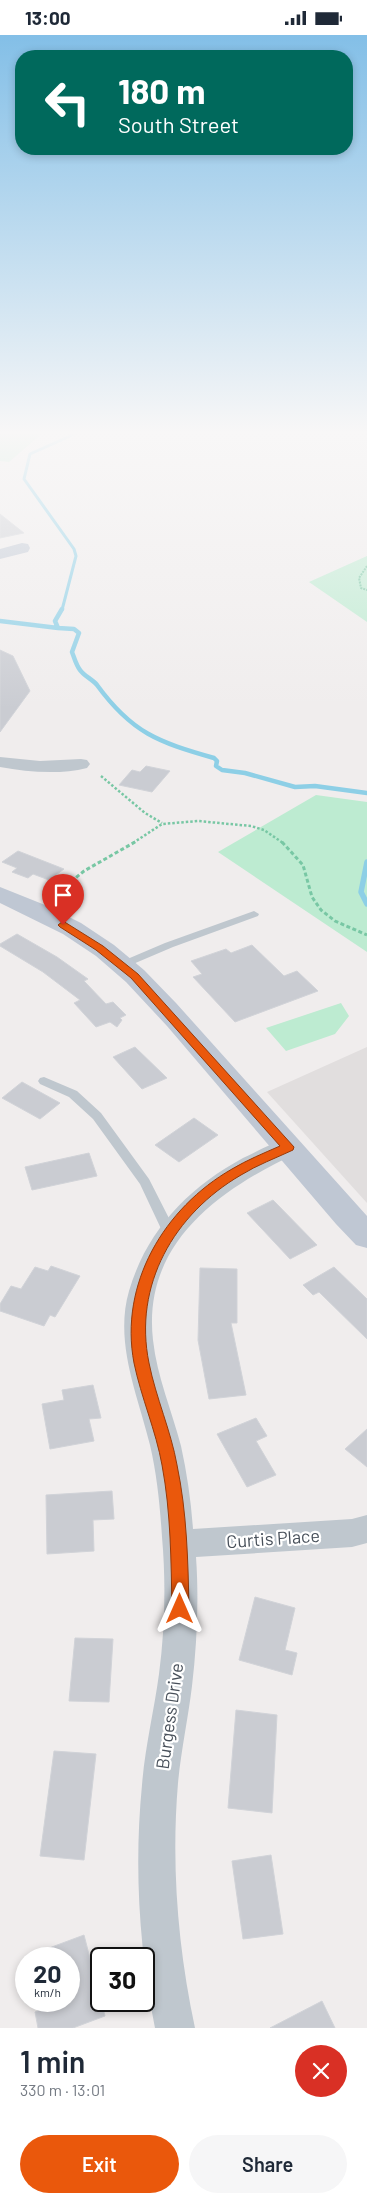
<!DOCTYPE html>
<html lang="en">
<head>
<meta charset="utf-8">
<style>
	body { margin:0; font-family:Barlow,sans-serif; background:#f6f6f7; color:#1f2937; height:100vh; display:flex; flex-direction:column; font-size:19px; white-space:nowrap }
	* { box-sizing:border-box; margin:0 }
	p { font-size:16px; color:#747a83 }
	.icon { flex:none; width:28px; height:28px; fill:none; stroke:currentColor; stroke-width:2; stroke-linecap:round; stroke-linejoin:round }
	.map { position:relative; height:1993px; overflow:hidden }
	.sheet { display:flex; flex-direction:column; background:#fff; flex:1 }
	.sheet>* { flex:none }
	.guide { position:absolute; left:15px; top:15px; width:338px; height:105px; border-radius:20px; box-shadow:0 2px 8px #0003; background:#00695c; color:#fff; overflow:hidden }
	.speed { position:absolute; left:15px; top:1912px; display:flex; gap:10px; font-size:25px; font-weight:700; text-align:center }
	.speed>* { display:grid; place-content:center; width:65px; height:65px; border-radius:50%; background:#fff; box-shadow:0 2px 8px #0003; line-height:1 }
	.speed small { font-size:12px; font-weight:400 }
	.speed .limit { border:2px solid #111; border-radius:8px; background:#fff; color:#111 }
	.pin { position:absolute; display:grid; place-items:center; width:42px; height:42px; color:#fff; margin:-51px -21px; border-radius:50% 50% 50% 0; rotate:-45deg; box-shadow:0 0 5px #0007 }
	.pin .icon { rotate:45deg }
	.me { position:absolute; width:55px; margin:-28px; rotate:0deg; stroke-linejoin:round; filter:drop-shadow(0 0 4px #0008) }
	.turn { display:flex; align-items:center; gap:18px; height:105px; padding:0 20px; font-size:22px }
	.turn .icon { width:65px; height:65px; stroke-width:2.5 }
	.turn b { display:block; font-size:35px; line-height:42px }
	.round { display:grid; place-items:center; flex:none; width:52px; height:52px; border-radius:26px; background:#f6f6f7 }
	.head { display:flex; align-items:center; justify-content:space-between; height:85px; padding:0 20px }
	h1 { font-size:30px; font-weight:600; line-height:38px }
	.button { display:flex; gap:10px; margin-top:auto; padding:10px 20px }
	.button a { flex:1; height:58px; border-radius:30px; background:#ea580c; color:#fff; font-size:20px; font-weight:600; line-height:58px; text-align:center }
	.button a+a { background:#f6f6f7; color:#1f2937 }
	.status { display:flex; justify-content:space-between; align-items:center; height:35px; padding:0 25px; background:#fff; direction:ltr }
	.status svg { height:14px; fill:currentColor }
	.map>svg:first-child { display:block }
</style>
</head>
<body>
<div class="status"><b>13:00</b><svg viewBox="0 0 49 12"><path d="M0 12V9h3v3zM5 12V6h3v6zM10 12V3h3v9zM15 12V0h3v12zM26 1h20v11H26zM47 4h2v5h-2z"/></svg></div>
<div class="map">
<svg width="367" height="1993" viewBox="0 0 367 1993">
	<rect width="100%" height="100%" fill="#f0eded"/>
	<path fill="#e1dede" d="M367,1012V1168L267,1057Z"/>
	<path fill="#bdebd1" d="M0,395H46L9,427L0,426Z
		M367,521V587L309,547Z
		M316,760L367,767V917L218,817Z
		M341,968L349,981L335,999L286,1016L266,993Z"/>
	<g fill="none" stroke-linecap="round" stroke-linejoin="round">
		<path stroke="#8dcfe6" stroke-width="3" d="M62,575L76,521L74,514L24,444L30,419L68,402L79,395"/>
		<path stroke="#8dcfe6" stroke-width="4.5" d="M62,574L55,586L58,593L74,594L79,598L72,617C74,622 76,630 80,635C84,641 92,644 97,650C132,698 158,707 214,723L217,726L216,731L222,735L245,738L295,752L315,751L367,758
			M0,586L58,593"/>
		<path stroke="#8dcfe6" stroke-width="5.5" d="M367,827L361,857L367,869"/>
	</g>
	<path fill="#caccd2" stroke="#d1d3d8" d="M0,479L24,498L0,503Z
		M0,615L13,621L30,656L0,697Z
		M146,731L170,736L152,757L119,750L132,735L140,737Z
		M18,816L64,834L49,845L33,839L28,843L12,837L17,833L2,827Z
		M17,899L57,922L88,944L84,946L106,969L113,967L126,980L120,983L122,985L117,992L110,987L96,992L74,968L80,965L43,937L0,911V909Z
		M252,910L284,941L297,936L318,956L235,987L193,942L202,939L191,926L226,914L231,918Z
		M135,1012L167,1043L142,1054L113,1022Z
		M22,1047L60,1068L40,1084L2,1063Z
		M194,1083L218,1100L179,1127L155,1110Z
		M89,1118L97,1141L32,1155L25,1132Z
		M273,1165L317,1210L290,1224L247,1178Z
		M51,1231L80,1241L55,1282L50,1280L44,1291L0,1276V1269L11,1251L21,1254L35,1232L48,1236Z
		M334,1232L367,1264V1304L319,1257L313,1260L303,1250Z
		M200,1233L237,1234V1288H231L246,1360L209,1364L198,1305Z
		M93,1350L101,1383L89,1384L94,1406L50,1414L42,1369L64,1365L62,1355Z
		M256,1383L267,1401L256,1406L276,1440L247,1452L217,1399Z
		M367,1394V1432L345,1414Z
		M112,1456L114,1484L93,1485L94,1516L47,1519L46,1460Z
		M255,1562L295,1573L285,1615L297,1618L292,1640L239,1625Z
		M75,1603L113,1604L109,1667L69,1666Z
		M236,1675L277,1680L272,1778L228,1773Z
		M54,1716L96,1719L84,1825L40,1821Z
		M271,1820L283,1899L243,1904L232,1826Z
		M84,1900L105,1981L73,1993H38L35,1977L55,1969L54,1966H69V1924H25V1922Z
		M322,1966L335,1993H270Z"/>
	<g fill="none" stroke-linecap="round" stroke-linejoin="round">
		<path stroke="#78c7a4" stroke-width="2" stroke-dasharray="2 1" stroke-linecap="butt" d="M367,531L359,543L361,553L367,555"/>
		<path stroke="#78c7a4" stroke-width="2.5" stroke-dasharray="2.5 2" stroke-linecap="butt" d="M101,741L145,778L162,788
			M133,808L162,789L198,786L251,791L264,795L283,808"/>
		<path stroke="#78c7a4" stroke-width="3" stroke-dasharray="4 2.5" stroke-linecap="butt" d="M282,807L303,830L312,862L321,875L335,886L367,900
			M51,863L84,836L135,807"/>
		<path fill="#bfc7ce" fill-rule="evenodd" d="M254,876L259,879L258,881L173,912L126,932L122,933L117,930L118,928L165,908Z
			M44,1042L77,1056L101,1078L149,1144L176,1197L174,1200L169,1202L164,1200L140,1149L93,1084L69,1062L40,1049L38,1046L40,1043Z"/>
		<path fill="#bfc7ce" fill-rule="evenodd" d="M0,722L40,726L81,724L87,725L90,729L87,733C59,740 28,737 0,732Z
			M288,1103L297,1106L300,1112L297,1118C220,1154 142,1208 153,1305C157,1342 172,1376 181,1411C187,1438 191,1466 193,1494L352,1484L367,1480V1508L352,1512L196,1522C199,1565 197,1609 192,1651C188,1684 181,1716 178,1748C171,1831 178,1913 195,1993H155C139,1913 134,1832 142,1750C145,1712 154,1676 159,1639C165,1593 166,1547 162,1502C160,1471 157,1440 150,1410C138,1360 114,1308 129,1256C147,1195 188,1153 243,1123C258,1116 272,1108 288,1103Z"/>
		<path fill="#bfc7d3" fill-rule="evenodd" d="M22,508L28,509L30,513L28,517L0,524V514Z
			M0,852L45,870L81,888L114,910L144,935L176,968L367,1181V1213L356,1210L336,1189L167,991L126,947L96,921L63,899L0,868Z"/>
	</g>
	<linearGradient id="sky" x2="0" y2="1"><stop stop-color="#83bfe7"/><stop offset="0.59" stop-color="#f8f7f7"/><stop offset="1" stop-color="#f8f7f7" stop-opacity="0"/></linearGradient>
	<rect width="367" height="674" fill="url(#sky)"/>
	<path fill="#ea580c" stroke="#983908" d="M63,886L103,911L138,939L294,1112L293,1115C276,1123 257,1130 241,1140C174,1179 133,1250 149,1328C156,1363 171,1396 177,1430C187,1478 188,1526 189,1574L186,1580L180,1582L174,1580L172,1574C171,1526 171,1478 162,1430C156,1396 141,1362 134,1328C119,1249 164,1173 232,1134C247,1125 264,1118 280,1111L131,943L96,915L60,892L58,890Z"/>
	<g text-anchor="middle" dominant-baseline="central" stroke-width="4.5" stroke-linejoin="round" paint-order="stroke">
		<g font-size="18" fill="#474f59" stroke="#fff">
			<text transform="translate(273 1503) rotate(-4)">Curtis Place</text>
			<text transform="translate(169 1681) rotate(-82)">Burgess Drive</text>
		</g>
	</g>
</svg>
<div class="speed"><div>20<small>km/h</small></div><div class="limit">30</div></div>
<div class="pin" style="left:63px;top:890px;background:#d93025"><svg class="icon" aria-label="arrive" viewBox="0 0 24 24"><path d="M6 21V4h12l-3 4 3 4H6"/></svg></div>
<svg class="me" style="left:180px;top:1574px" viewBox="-20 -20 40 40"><path d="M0-17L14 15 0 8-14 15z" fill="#ea580c" stroke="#fff" stroke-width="4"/></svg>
<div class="guide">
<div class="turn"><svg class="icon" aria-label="left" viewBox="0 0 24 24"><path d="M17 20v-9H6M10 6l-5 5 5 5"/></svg><div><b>180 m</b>South Street</div></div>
</div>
</div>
<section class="sheet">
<div class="head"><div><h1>1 min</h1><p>330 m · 13:01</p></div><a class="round" style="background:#d93025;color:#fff"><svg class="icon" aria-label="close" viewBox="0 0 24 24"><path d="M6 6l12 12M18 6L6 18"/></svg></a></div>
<div class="button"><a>Exit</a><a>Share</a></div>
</section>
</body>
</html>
